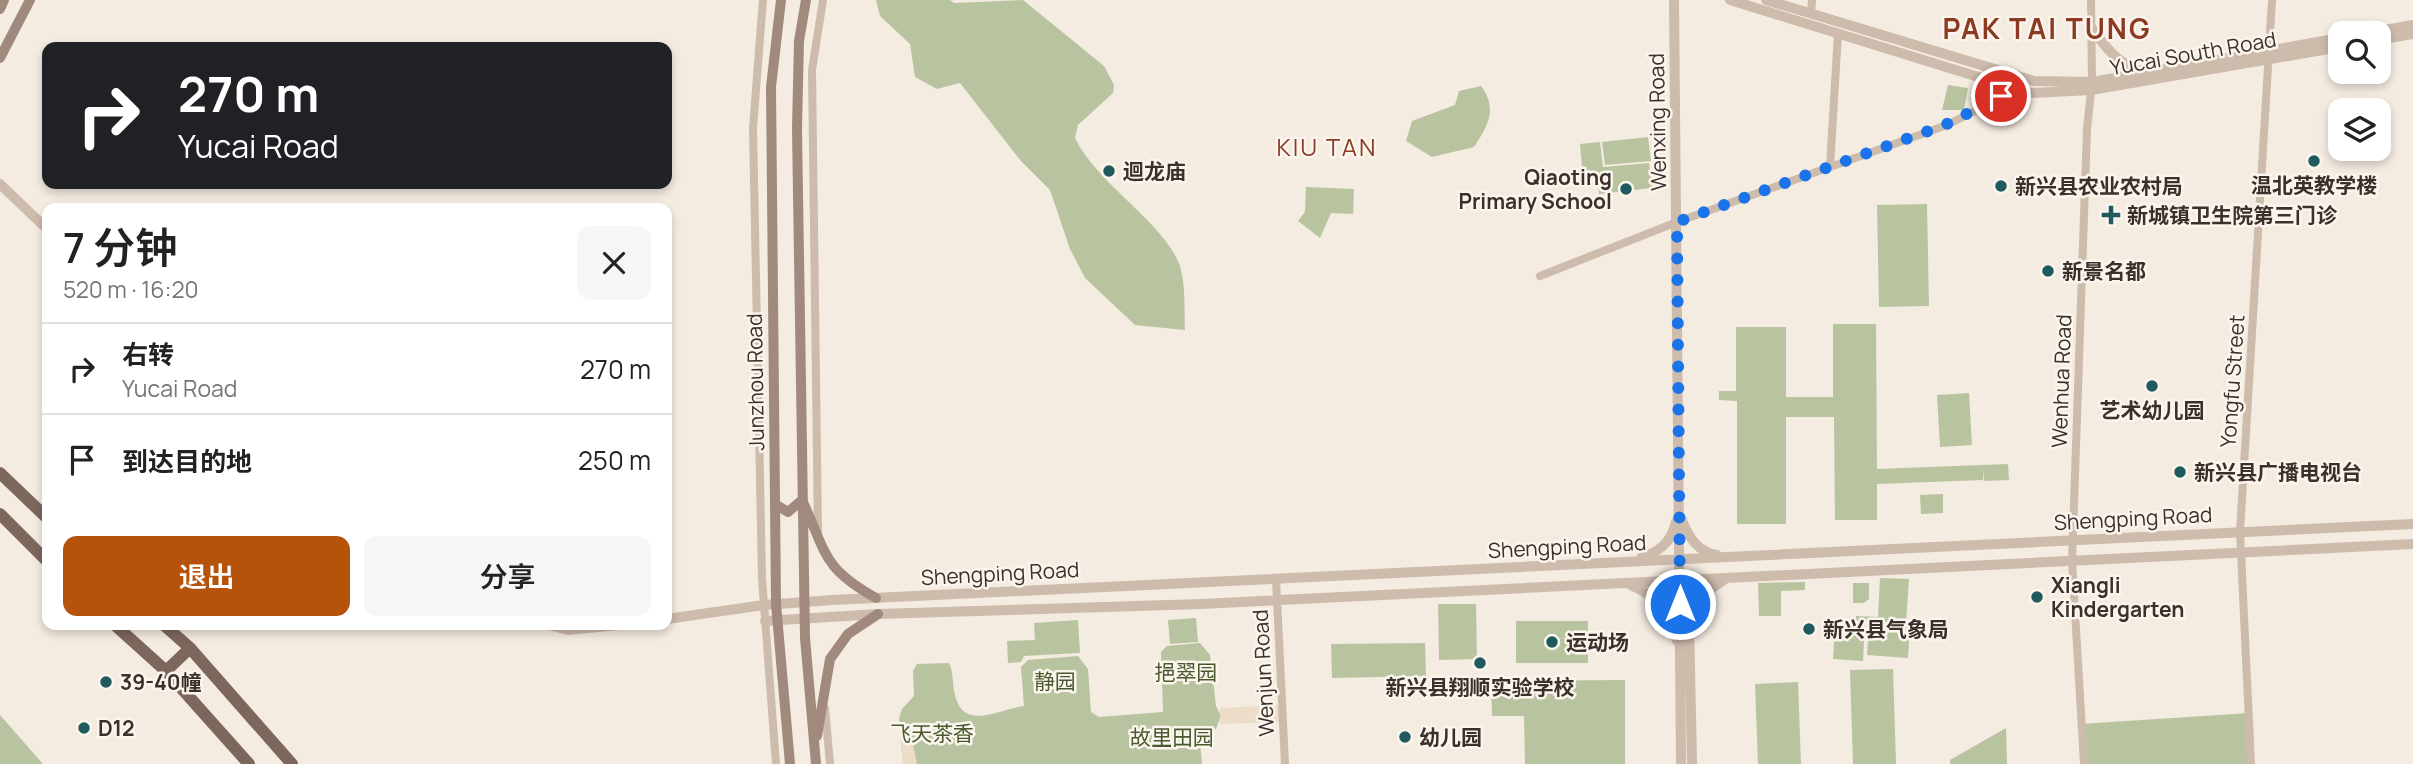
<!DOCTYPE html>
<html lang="zh">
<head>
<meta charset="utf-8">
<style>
	body { margin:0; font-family:Manrope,"Noto Sans SC",sans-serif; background:#f6f6f6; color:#222; height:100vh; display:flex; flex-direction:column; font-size:26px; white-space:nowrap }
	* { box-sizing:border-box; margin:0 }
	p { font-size:23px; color:#767676 }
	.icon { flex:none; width:38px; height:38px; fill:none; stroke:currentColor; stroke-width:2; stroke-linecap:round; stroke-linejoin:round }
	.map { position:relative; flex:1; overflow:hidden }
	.sheet { position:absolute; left:42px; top:203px; width:630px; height:427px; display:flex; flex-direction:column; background:#fff; border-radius:14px; box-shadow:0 4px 10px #0003 }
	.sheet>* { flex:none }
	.top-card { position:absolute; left:42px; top:42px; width:630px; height:147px; border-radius:14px; box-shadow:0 4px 10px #0003; background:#202124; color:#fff; overflow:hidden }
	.controls { position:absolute; left:2328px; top:21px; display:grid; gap:14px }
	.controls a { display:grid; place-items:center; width:63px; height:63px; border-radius:14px; background:#fff; box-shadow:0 4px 10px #0003; font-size:35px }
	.pin { position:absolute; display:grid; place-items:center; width:60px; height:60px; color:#fff; margin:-30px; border:4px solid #fff; border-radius:50%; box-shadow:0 2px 7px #0007 }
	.me { position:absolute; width:77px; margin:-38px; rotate:0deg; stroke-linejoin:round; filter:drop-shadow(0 0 5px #0008) }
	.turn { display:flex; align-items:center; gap:24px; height:147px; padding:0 21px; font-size:32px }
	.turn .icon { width:91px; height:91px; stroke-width:2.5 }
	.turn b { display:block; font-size:49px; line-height:60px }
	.round { display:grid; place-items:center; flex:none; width:74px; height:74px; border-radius:14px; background:#f6f6f6 }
	.head { display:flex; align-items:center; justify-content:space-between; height:119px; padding:0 21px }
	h1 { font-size:42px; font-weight:600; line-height:52px }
	.button { display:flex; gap:14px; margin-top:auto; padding:14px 21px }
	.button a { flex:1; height:80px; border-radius:14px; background:#b45309; color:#fff; font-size:28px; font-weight:600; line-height:80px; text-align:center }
	.button a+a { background:#f6f6f6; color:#222 }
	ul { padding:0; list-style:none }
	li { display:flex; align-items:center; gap:21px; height:91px; padding:0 21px; border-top:2px solid #e0e0e0 }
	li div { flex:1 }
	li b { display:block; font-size:26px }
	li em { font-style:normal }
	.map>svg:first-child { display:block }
</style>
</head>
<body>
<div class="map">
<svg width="2413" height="764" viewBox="0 0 2413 764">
	<rect width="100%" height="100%" fill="#f4ebe1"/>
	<path fill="#b8c4a0" d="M876,0H950L954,3L1023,0L1104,66L1114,85L1113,93L1078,125L1075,138C1097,184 1165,223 1180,266C1186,286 1184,310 1185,330L1135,325L1085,278L1070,249L1050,190L1021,161L960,83L937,89L915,77L910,44L880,16Z
		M1948,85L1968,88L1964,110H1942Z
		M1481,86C1498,109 1488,126 1474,147L1432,157L1406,141L1412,121L1455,105L1459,91Z
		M1648,137L1651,161L1605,165L1602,142Z
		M1600,142L1603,167L1649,163L1652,188L1599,194L1597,178L1583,179L1580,144Z
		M1306,187L1354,189L1353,214L1331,213L1320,238L1298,221L1305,212Z
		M1927,204L1929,306L1879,307L1877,205Z
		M1833,324H1876L1877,469L2008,464L2009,480L1984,481L1983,468V480L1877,484V520H1835L1834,417H1786V524H1737V401L1719,400V391H1736V327H1786V397H1833Z
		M1969,393L1972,445L1940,447L1937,395Z
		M1943,494V513L1921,514L1920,495Z
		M1880,578L1909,579L1906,623L1865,621L1863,661L1833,659L1835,627L1855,628L1856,616L1878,617Z
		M1805,582V590L1781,591V616H1759L1758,583Z
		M1853,583H1869V599L1864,603H1853Z
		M1438,604H1476L1477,659L1439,660Z
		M1196,618L1198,642L1170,644L1168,620Z
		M1078,620L1080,653L1024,656L1021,662L1008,663L1007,641L1035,640L1034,623Z
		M1516,621H1588V663H1516Z
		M1869,624L1910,627L1908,658L1867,655Z
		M1200,643L1210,655L1216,706L1221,716L1216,729L1208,732L1199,730L1202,764H903L899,718L902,709L914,696L913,671L917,664L949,663C954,673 952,684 955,695C964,732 999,709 1024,706L1021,667L1028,660L1078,656L1088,669L1091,712L1099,717L1163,712L1161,652L1167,646Z
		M1425,643L1426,676L1332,678L1331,644Z
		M1893,669L1896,764H1853L1850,670Z
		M1625,680V764H1525L1524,716H1492L1491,681Z
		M1798,682L1801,764H1758L1755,684Z
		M2249,713L2251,764H2084L2081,724Z
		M0,715L43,764H0Z
		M2006,728L2007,764H1950V760Z"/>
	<path fill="#ecdcc8" d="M1282,705L1283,722L1220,724V708Z
		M900,728L913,744L917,764H903Z"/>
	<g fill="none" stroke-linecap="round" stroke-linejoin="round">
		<path stroke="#cdbbac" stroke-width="8" d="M763,0L753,128L762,578L776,764
			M1811,14L1812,0
			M1830,167L1838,33
			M1540,276L1677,222L1947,125L2018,89
			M818,534L812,70L823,0
			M1276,579L1285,764
			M825,708L830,764
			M2084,764L2072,561L2087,129L2092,82L2091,0
			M2251,764L2240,532L2272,0"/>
		<path stroke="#cdbbac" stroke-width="10" d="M1674,0L1681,764
			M1730,0L2030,93L2091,90L2340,47
			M1766,0L2034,81L2092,82L2340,38
			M2090,26C2105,47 2117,63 2142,72
			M2368,33L2413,25
			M2378,40L2413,34
			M0,184L47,229
			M1681,518C1688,536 1697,552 1717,555
			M1641,558C1660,551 1671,543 1676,522
			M1631,585C1658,596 1669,614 1677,641
			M1684,598L1689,620L1692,764
			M667,619L764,605L833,600L2413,524
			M1689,619L1703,594L1724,580
			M765,621L878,614L1201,604L2413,544
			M549,625L568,630L619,625"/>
		<path stroke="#a18a7d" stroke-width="10" d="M781,0L771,87L776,604L790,764
			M806,0L799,41L797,129L805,638L816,764
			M0,9L4,0
			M0,58L30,0
			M775,504L788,512L802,500C827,553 821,567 876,598
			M817,736L830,659L848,634L878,614"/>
		<path stroke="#7d675c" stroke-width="12" d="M0,473L47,518
			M0,514L47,561
			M115,625L166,671L249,764
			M164,625L190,648L292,764
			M166,671L190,648"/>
	</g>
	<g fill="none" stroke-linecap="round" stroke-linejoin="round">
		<path stroke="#1a73e8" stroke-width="12" stroke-dasharray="0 21.6" d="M1680,604L1677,222L1945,125L2001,96"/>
	</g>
	<g fill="#1f5a5e" stroke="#fbf5ee" stroke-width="2.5">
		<circle cx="2314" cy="161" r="7"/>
		<circle cx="1109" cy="171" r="7"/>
		<circle cx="2001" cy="186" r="7"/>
		<circle cx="1626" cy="189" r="7"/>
		<path d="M2107.5 204.5h7v7h7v7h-7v7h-7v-7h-7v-7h7z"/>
		<circle cx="2048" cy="271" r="7"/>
		<circle cx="2152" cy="386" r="7"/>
		<circle cx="2180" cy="472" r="7"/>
		<circle cx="2037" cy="597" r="7"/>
		<circle cx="1809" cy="629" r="7"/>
		<circle cx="1552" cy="642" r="7"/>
		<circle cx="1480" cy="663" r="7"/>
		<circle cx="106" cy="682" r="7"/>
		<circle cx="84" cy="728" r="7"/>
		<circle cx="1405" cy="737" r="7"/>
	</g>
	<g text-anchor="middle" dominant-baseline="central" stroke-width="5" stroke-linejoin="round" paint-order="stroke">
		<g font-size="21" fill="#3b302b" stroke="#fbf5ee">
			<text transform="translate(2193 53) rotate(-10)">Yucai South Road</text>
			<text transform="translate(1657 122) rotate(-91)">Wenxing Road</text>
			<text transform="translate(2061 381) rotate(-88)">Wenhua Road</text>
			<text transform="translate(2232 381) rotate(-86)">Yongfu Street</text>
			<text transform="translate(755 382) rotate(-91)">Junzhou Road</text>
			<text transform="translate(2133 518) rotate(-3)">Shengping Road</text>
			<text transform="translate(1567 546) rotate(-3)">Shengping Road</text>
			<text transform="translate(1000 573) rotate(-3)">Shengping Road</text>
			<text transform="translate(1263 673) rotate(-93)">Wenjun Road</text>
		</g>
		<g font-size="21" font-weight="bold" fill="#3b302b" stroke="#fbf5ee" text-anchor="start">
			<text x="1123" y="171">迴龙庙</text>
			<text x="1612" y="177" text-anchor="end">Qiaoting<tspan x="1612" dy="24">Primary School</tspan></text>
			<text x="2314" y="185" text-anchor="middle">温北英教学楼</text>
			<text x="2015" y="186">新兴县农业农村局</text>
			<text x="2127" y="215">新城镇卫生院第三门诊</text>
			<text x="2062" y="271">新景名都</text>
			<text x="2152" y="410" text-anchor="middle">艺术幼儿园</text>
			<text x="2194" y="472">新兴县广播电视台</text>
			<text x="2051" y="585">Xiangli<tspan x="2051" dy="24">Kindergarten</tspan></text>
			<text x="1823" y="629">新兴县气象局</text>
			<text x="1566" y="642">运动场</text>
			<text x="120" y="682">39-40幢</text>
			<text x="1480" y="687" text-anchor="middle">新兴县翔顺实验学校</text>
			<text x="98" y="728">D12</text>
			<text x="1419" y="737">幼儿园</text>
		</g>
		<g font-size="21" fill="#4a5a2e" stroke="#fbf5ee">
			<text x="1186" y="672">挹翠园</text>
			<text x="1055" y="681">静园</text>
			<text x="932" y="733">飞天茶香</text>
			<text x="1172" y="737">故里田园</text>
		</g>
		<g font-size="24" letter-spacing="2" fill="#8c3b22" stroke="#fbf5ee">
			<text x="1327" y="146">KIU TAN</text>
		</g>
		<g font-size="28" font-weight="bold" letter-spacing="2" fill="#8c3b22" stroke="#fbf5ee">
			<text x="2047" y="28">PAK TAI TUNG</text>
		</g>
	</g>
</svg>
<div class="controls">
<a><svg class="icon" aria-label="search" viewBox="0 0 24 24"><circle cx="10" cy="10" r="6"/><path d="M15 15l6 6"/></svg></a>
<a><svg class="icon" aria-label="layers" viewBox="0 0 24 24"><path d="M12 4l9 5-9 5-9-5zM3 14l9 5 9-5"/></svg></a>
</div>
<div class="pin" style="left:2001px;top:96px;background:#d93025"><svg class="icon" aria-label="arrive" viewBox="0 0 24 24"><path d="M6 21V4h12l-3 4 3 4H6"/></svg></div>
<svg class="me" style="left:1680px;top:604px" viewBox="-20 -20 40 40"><circle r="17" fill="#1a73e8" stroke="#fff" stroke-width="3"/><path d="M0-11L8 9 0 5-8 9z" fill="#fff"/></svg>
<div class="top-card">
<div class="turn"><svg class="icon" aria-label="right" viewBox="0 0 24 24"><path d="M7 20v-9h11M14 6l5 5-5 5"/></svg><div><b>270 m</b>Yucai Road</div></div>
</div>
<section class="sheet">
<div class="head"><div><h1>7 分钟</h1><p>520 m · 16:20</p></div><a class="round"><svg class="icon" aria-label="close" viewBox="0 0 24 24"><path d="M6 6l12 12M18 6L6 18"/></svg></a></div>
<ul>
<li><svg class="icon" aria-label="right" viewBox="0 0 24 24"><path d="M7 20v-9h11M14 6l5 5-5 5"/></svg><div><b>右转</b><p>Yucai Road</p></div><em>270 m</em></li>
<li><svg class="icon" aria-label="arrive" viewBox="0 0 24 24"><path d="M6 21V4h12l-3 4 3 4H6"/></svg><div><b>到达目的地</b></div><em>250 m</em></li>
</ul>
<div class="button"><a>退出</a><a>分享</a></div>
</section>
</div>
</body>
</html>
